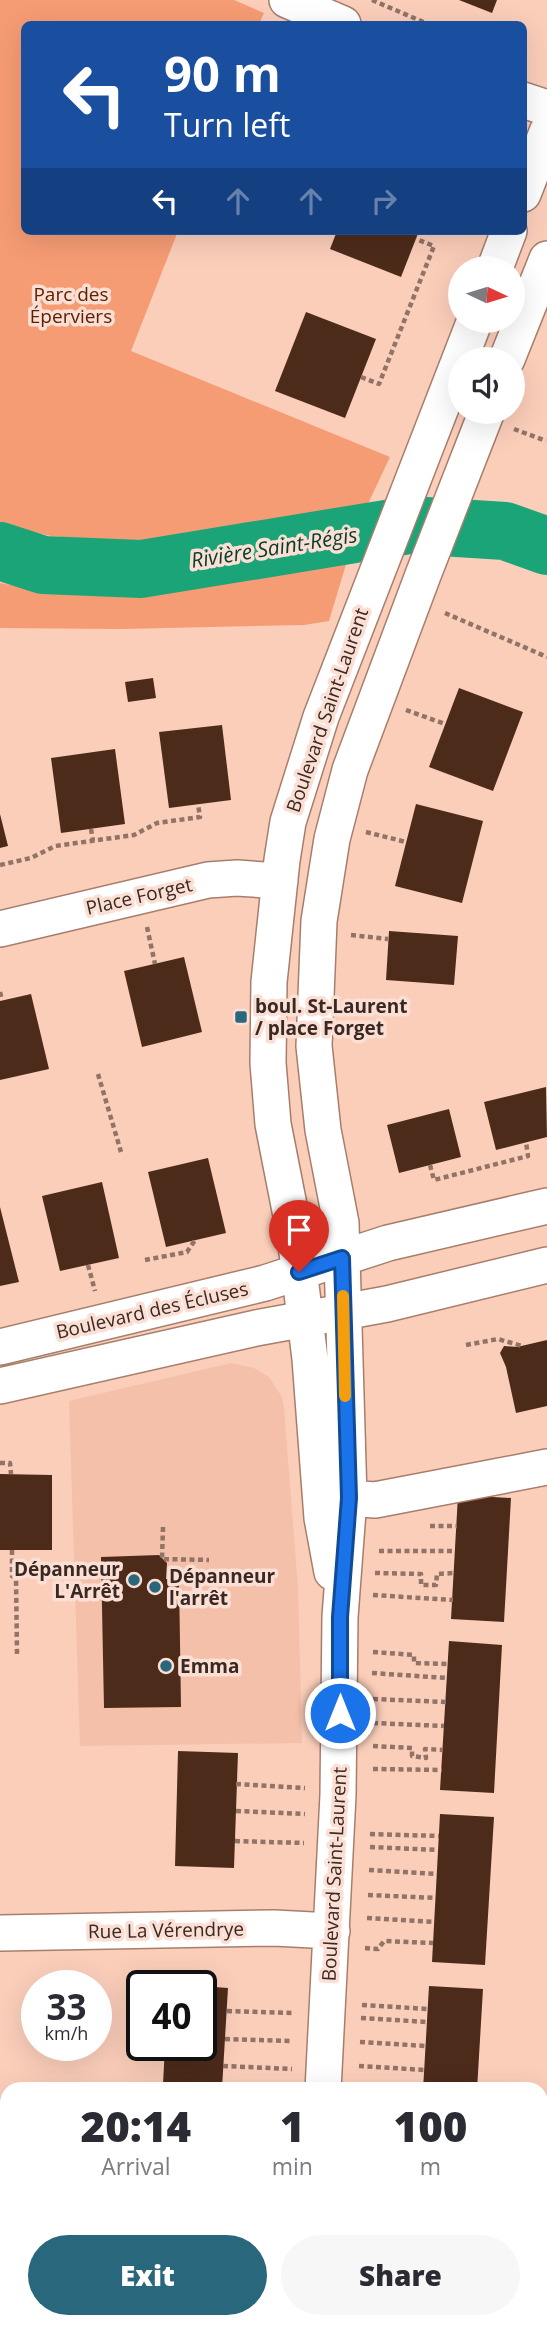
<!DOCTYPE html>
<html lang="en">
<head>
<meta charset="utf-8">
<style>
	body { margin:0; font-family:"Open Sans",sans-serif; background:#f7f7f7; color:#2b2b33; height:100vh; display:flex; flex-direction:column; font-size:26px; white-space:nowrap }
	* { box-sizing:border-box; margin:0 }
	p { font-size:23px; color:#7c7c81 }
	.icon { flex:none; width:38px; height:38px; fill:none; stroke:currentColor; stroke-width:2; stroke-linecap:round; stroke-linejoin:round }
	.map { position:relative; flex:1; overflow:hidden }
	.sheet { position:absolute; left:0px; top:2082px; width:548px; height:247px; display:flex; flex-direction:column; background:#fff; border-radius:21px 21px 0 0; box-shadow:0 7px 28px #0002 }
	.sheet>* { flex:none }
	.guide { position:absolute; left:21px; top:21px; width:506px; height:214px; border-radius:10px; box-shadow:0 7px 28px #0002; background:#1a4fa0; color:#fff; overflow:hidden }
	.needle { width:46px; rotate:94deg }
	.fabs { position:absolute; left:448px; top:256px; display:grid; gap:14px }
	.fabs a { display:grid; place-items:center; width:77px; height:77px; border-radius:50%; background:#fff; box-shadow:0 7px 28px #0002; font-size:35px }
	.speed { position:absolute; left:21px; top:1970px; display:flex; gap:14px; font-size:35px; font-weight:700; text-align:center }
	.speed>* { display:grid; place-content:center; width:91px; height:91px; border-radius:50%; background:#fff; box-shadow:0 7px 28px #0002; line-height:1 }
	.speed small { font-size:18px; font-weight:400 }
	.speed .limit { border:4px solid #111; border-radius:10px; background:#fff; color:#111 }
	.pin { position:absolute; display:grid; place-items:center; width:60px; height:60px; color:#fff; margin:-72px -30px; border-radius:50% 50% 50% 0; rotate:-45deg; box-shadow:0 0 7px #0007 }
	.pin .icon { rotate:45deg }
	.me { position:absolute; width:77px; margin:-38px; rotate:0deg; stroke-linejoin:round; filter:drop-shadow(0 0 5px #0008) }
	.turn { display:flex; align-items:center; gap:24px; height:147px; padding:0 28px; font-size:32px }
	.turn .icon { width:91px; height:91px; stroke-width:2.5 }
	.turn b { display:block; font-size:49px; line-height:60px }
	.lanes { display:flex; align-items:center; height:66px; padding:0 28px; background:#0003; justify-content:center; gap:35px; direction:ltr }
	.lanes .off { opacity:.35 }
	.eta { display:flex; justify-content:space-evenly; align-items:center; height:119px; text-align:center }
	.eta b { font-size:42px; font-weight:800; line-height:49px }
	.button { display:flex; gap:14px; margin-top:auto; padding:14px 28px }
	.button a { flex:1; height:80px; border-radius:42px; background:#29677d; color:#fff; font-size:28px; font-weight:800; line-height:80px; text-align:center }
	.button a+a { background:#f7f7f7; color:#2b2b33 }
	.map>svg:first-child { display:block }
</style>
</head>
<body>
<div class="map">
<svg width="547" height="2328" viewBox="0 0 547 2328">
	<rect width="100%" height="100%" fill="#fbceba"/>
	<path fill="#f4c0a9" d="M231,1363L254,1368L269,1377L282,1397L284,1408L298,1588L302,1743L80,1746L69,1401Z"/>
	<path fill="#f69c74" d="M0,0H234L264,13L259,24H24V231H178L131,351L390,457L366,508L259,533L162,541L98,540L51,536L0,525Z
		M347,561L329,621L304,625L121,629L0,628V583L51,592L132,594Z"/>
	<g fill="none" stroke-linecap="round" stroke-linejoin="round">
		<path stroke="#1ba477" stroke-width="58" d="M0,551L43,565L141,569L410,525L505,531L547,546"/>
	</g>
	<path fill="#4d2b1b" d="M459,0H497L492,13Z
		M337,231H419L401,277L330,249Z
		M306,312L376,339L345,418L275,391Z
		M153,678L156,698L128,702L125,682Z
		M459,688L523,712L493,791L429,767Z
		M222,725L231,800L169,808L159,732Z
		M115,749L125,824L61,833L51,758Z
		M416,804L483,821L462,903L395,886Z
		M0,814L8,846L0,848Z
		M389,931L458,936L454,985L386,980Z
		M184,957L202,1032L142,1047L124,971Z
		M31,994L49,1069L0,1080V1001Z
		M546,1087L547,1137L496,1150L484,1102Z
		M449,1109L461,1157L399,1173L387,1125Z
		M208,1158L226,1233L166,1247L148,1172Z
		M102,1182L119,1258L60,1271L42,1196Z
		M0,1207L19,1282L0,1286Z
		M547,1340V1406L516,1413L506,1367L500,1353L504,1346L517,1347Z
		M0,1474L52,1475V1550H0Z
		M458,1495L511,1498L504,1622L451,1619Z
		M159,1555L167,1563L166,1579H179L181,1707L104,1708L101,1557Z
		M449,1641L502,1645L494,1793L440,1790Z
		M178,1751L238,1753L234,1868L175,1866Z
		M440,1814L494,1817L485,1965L432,1962Z
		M201,1986L228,1988L222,2088L163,2084L165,2046H201Z
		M429,1986L483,1989L477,2090H423Z
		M149,2322H208V2328H148Z"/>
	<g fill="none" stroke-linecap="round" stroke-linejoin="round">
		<g stroke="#a77e6c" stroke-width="38">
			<path id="minor" d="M287,0L343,24
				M523,100L547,108
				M523,194L547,132
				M495,268L509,231
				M507,359L547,259
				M0,929L208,880L237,878L280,881
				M0,1347L265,1283L388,1243L547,1206
				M0,1386L256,1328L387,1304L547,1265
				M349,1498L375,1500L547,1467
				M332,1572L322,1518L310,1359L295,1236L273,1124L268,1063L269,982L282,860L288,822L321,717L475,320
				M0,1933L274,1928L332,1931
				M323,2090L338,1795L340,1617L349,1498L341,1223L323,1130L314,1046L319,921L332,839L350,770L423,575L487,411
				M311,2328V2322"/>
		</g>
		<path stroke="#917367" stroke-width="4.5" stroke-dasharray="5 3.5" stroke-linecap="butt" d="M372,0L428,24
			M361,377L379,384L434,246L416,239
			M514,429L546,441
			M445,613L547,657
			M406,710L445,724
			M91,829L93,841
			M366,832L406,842
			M0,865L31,858L55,846L134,835L157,823L200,817L198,804
			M147,927L155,964
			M351,935L388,939
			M0,992L2,1000
			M98,1074L121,1152
			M430,1165L434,1180L528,1156L526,1142
			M145,1260L187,1252L195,1240
			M88,1265L95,1291
			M466,1345L498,1339L522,1346
			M0,1463H10L11,1474
			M430,1526H457
			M163,1527L162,1559L209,1560
			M12,1550V1576L16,1577L17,1654
			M379,1551H455
			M375,1573L421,1574V1585H436L437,1574L454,1573
			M373,1595L453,1600
			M373,1652L414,1655V1663L448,1664
			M180,1664L211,1662
			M372,1673L447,1678
			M373,1699L446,1702
			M373,1723L444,1726
			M373,1746L412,1748V1756L426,1758L425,1749L443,1750
			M373,1769L442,1770
			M236,1784L305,1788
			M236,1811L305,1814
			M370,1834L439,1836
			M235,1841L304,1843
			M370,1847L438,1850
			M369,1870L437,1874
			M368,1895L436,1898
			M367,1918L434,1922
			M365,1948L378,1949L384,1941L433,1943
			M362,2005L428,2009
			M227,2011L295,2013
			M361,2018L427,2022
			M225,2039L293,2041
			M360,2042L426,2046
			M223,2066L292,2069
			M359,2066L425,2070
			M208,2326L248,2328"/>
		<use href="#minor" stroke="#fff" stroke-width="35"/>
	</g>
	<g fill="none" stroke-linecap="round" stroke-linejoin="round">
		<g stroke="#114b97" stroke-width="18">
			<path id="route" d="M299,1272L342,1258L349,1498L340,1617V1713"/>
		</g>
		<use href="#route" stroke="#1a73e8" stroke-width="12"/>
		<path stroke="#f59e0b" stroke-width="12" d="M343,1296L345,1396"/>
	</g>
	<g fill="#29677d" stroke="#fbdfd4" stroke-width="2.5">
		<rect x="234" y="1010" width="14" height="14" rx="3.5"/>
		<circle cx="134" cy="1580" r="7"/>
		<circle cx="155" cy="1587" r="7"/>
		<circle cx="166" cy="1666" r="7"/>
	</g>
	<g text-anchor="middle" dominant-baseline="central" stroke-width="7" stroke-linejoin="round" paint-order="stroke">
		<g font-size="19" fill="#5c2100" stroke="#fbdfd4">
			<text x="71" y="294">Parc des<tspan x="71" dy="22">Éperviers</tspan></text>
		</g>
		<g font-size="19" fill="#3a2922" stroke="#fbdfd4">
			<text transform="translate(327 710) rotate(-71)">Boulevard Saint-Laurent</text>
			<text transform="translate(139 896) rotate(-13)">Place Forget</text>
			<text transform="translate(152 1310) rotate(-13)">Boulevard des Écluses</text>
			<text transform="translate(334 1874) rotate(-87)">Boulevard Saint-Laurent</text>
			<text transform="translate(166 1930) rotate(-1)">Rue La Vérendrye</text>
		</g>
		<g font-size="19" font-weight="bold" fill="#3a2922" stroke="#fbdfd4" text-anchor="start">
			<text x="255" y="1006">boul. St-Laurent<tspan x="255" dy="22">/ place Forget</tspan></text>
			<text x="120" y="1569" text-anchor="end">Dépanneur<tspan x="120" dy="22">L'Arrêt</tspan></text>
			<text x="169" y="1576">Dépanneur<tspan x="169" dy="22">l'arrêt</tspan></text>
			<text x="180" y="1666">Emma</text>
		</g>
		<g font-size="21" font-style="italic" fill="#063d2a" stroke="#fbdfd4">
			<text transform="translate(274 547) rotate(-9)">Rivière Saint-Régis</text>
		</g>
	</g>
</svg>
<div class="fabs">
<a><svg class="needle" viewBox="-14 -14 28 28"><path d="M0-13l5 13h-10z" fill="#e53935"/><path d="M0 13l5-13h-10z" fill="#7c7c81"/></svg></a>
<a><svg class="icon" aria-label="sound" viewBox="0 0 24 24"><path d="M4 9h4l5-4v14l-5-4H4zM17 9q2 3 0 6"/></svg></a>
</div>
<div class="speed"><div>33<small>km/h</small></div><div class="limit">40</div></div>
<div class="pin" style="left:299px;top:1272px;background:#d93025"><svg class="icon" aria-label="arrive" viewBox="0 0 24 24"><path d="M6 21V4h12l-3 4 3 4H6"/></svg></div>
<svg class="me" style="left:340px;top:1713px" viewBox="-20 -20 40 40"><circle r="17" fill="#1a73e8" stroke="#fff" stroke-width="3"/><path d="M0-11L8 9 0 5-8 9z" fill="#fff"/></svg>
<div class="guide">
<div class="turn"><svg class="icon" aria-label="left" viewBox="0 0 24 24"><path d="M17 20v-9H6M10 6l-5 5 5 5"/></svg><div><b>90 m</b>Turn left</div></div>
<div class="lanes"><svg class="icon" aria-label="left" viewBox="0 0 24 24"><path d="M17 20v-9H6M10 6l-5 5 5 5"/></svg><svg class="icon off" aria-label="ahead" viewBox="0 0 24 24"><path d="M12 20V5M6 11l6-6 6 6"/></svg><svg class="icon off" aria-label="ahead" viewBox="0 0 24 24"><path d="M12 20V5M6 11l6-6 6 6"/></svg><svg class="icon off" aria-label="right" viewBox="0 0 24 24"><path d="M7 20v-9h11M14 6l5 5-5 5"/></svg></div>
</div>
<section class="sheet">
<div class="eta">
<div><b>20:14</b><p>Arrival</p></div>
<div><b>1</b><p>min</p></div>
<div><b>100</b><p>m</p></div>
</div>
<div class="button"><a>Exit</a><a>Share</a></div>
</section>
</div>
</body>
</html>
